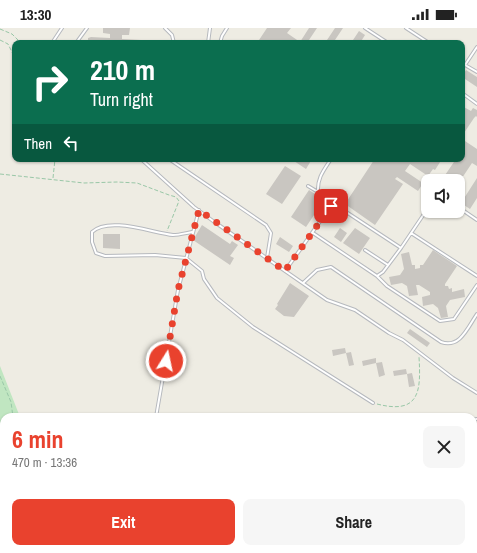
<!DOCTYPE html>
<html lang="en">
<head>
<meta charset="utf-8">
<style>
	body { margin:0; font-family:"Archivo Narrow",sans-serif; background:#f6f6f6; color:#222; height:100vh; display:flex; flex-direction:column; font-size:15px; white-space:nowrap }
	* { box-sizing:border-box; margin:0 }
	p { font-size:13px; color:#767676 }
	.icon { flex:none; width:22px; height:22px; fill:none; stroke:currentColor; stroke-width:2; stroke-linecap:round; stroke-linejoin:round }
	.map { position:relative; flex:1; overflow:hidden }
	.panel { position:absolute; left:0px; top:385px; width:477px; height:140px; display:flex; flex-direction:column; background:#fff; border-radius:12px 12px 0 0; box-shadow:0 1px 3px #0004 }
	.panel>* { flex:none }
	.hud { position:absolute; left:12px; top:12px; width:453px; height:122px; border-radius:8px; box-shadow:0 1px 3px #0004; background:#0b6e4f; color:#fff; overflow:hidden }
	.tools { position:absolute; left:421px; top:146px; display:grid; gap:8px }
	.tools a { display:grid; place-items:center; width:44px; height:44px; border-radius:8px; background:#fff; box-shadow:0 1px 3px #0004; font-size:20px }
	.pin { position:absolute; display:grid; place-items:center; width:34px; height:34px; color:#fff; margin:-17px; border-radius:8px; box-shadow:0 2px 6px #0006 }
	.me { position:absolute; width:44px; margin:-22px; rotate:10deg; stroke-linejoin:round; filter:drop-shadow(0 0 3px #0008) }
	.turn { display:flex; align-items:center; gap:14px; height:84px; padding:0 12px; font-size:18px }
	.turn .icon { width:52px; height:52px; stroke-width:2.5 }
	.turn b { display:block; font-size:28px; line-height:34px }
	.then { display:flex; align-items:center; height:38px; padding:0 12px; background:#0003; gap:8px; font-size:15px }
	.round { display:grid; place-items:center; flex:none; width:42px; height:42px; border-radius:8px; background:#f6f6f6 }
	.headline { display:flex; align-items:center; justify-content:space-between; height:68px; padding:0 12px }
	h1 { font-size:24px; font-weight:700; line-height:30px; color:#e9422e }
	.action { display:flex; gap:8px; margin-top:auto; padding:8px 12px }
	.action a { flex:1; height:46px; border-radius:8px; background:#e9422e; color:#fff; font-size:16px; font-weight:700; line-height:46px; text-align:center }
	.action a+a { background:#f6f6f6; color:#222 }
	.status { display:flex; justify-content:space-between; align-items:center; height:28px; padding:0 20px; background:#fff; direction:ltr }
	.status svg { height:11px; fill:currentColor }
	.map>svg:first-child { display:block }
</style>
</head>
<body>
<div class="status"><b>13:30</b><svg viewBox="0 0 49 12"><path d="M0 12V9h3v3zM5 12V6h3v6zM10 12V3h3v9zM15 12V0h3v12zM26 1h20v11H26zM47 4h2v5h-2z"/></svg></div>
<div class="map">
<svg width="477" height="525" viewBox="0 0 477 525">
	<rect width="100%" height="100%" fill="#eeece3"/>
	<path fill="#dfded8" d="M477,468V525H312L311,521H473V469Z"/>
	<path fill="#c0e6c1" d="M0,338L20,389H4V521H125L124,525H0Z"/>
	<path fill="#c9c6c1" d="M103,0H130L129,7H122V11L141,12V15H88V10L91,9L110,10V6L103,5Z
		M267,0H291L287,5L300,14L309,0H317L309,12L314,15H295L292,13L291,15H257Z
		M335,0H343L333,15H325Z
		M359,3L365,7L360,15H351Z
		M466,42L477,49V59L462,49Z
		M462,78L471,83L473,80L477,82V89L476,88L474,90L462,108Z
		M462,111L477,121V138L472,135L458,156V153H441L456,131H462Z
		M291,131H312L306,141Z
		M373,131H442L435,142L433,141L428,148L410,136L405,143L423,155L418,163L397,149L395,151L403,156L375,197L345,176L374,132Z
		M285,138L301,148L282,176L266,166Z
		M477,150V170L470,181L461,175Z
		M309,162L324,172L306,199L291,189Z
		M202,197L230,216L232,213L238,217L230,228L234,230L230,237L193,212Z
		M340,200L347,205L341,214L334,209Z
		M355,200L370,210L359,226L343,215Z
		M103,206H120V221L103,220Z
		M280,209L293,218L289,224L276,216Z
		M433,222L457,238L445,256V258H448L449,261L452,260V264L464,261L465,269L450,272L446,278L448,289L441,290L438,280L433,276L423,278L422,269L430,267V264L419,257H416L418,267L409,268L407,258L402,255L391,257L389,249L400,247L404,241L401,226L409,224L412,237H415V241L420,240V237H423Z
		M290,255L309,268L294,289L284,288L275,281L278,277L277,276Z
		M410,301L430,315L427,319L407,305Z
		M345,320L346,325L333,328L332,322Z
		M351,324L354,337L349,338L346,325Z
		M376,330V335L382,334L385,347L379,349L376,335L363,338L362,333Z
		M406,341L407,346L394,348L393,343Z
		M412,345L415,358L409,359L407,346Z
		M477,406V446L473,447V407Z
		M443,521H454L459,525H440Z"/>
	<g fill="none" stroke-linecap="round" stroke-linejoin="round">
		<g stroke="#b6b9be" stroke-width="4">
			<path id="lane" d="M165,0L172,7L174,15
				M365,0L388,15
				M406,0L429,15
				M52,15L62,0
				M76,15L87,0
				M208,15L210,0
				M220,15L222,8L227,0
				M462,37H465L477,44
				M465,37L477,19
				M462,65L477,76
				M141,131L194,179L213,193L327,272L355,282L389,305L403,312L453,350L477,365
				M169,131L266,197L271,205L267,230
				M308,158L318,164
				M458,179L477,192
				M192,204C186,205 179,207 173,207C153,205 109,188 92,204V214L96,225L105,228L155,227L186,230L202,243L204,251L217,270L253,299L373,375
				M313,205L377,248L383,244L401,220L331,174
				M411,205L477,248
				M401,220L428,180
				M365,222L388,237
				M285,243L331,178V174L318,164C317,150 324,142 331,131
				M377,248L387,258L440,293L454,291L477,257
				M303,255L317,242L331,239L441,314C460,321 468,299 477,286
				M110,389V388
				M156,389L178,262L199,182
				M473,392L477,391
				M473,461H477
				M473,500H477
				M306,521V525
				M132,525L133,521
				M421,525L424,521"/>
		</g>
		<path stroke="#99c7a7" stroke-width="1" stroke-dasharray="4 2" stroke-linecap="butt" d="M0,1L12,6L21,15
			M0,12L8,16L15,30
			M0,146L84,155L117,154L137,155L169,167L176,169L179,173L167,203
			M53,150L55,131
			M0,348L11,374L13,389
			M377,376C420,387 421,363 419,329
			M63,521L66,525"/>
		<use href="#lane" stroke="#fff" stroke-width="2"/>
	</g>
	<g fill="none" stroke-linecap="round" stroke-linejoin="round">
		<path stroke="#e9422e" stroke-width="7" stroke-dasharray="0 12.6" d="M166,333L178,262L199,182L285,243L331,178"/>
	</g>
</svg>
<div class="tools">
<a><svg class="icon" aria-label="sound" viewBox="0 0 24 24"><path d="M4 9h4l5-4v14l-5-4H4zM17 9q2 3 0 6"/></svg></a>
</div>
<div class="pin" style="left:331px;top:178px;background:#d93025"><svg class="icon" aria-label="arrive" viewBox="0 0 24 24"><path d="M6 21V4h12l-3 4 3 4H6"/></svg></div>
<svg class="me" style="left:166px;top:333px" viewBox="-20 -20 40 40"><circle r="17" fill="#e9422e" stroke="#fff" stroke-width="3"/><path d="M0-11L8 9 0 5-8 9z" fill="#fff"/></svg>
<div class="hud">
<div class="turn"><svg class="icon" aria-label="right" viewBox="0 0 24 24"><path d="M7 20v-9h11M14 6l5 5-5 5"/></svg><div><b>210 m</b>Turn right</div></div>
<div class="then">Then<svg class="icon" aria-label="left" viewBox="0 0 24 24"><path d="M17 20v-9H6M10 6l-5 5 5 5"/></svg></div>
</div>
<section class="panel">
<div class="headline"><div><h1>6 min</h1><p>470 m · 13:36</p></div><a class="round"><svg class="icon" aria-label="close" viewBox="0 0 24 24"><path d="M6 6l12 12M18 6L6 18"/></svg></a></div>
<div class="action"><a>Exit</a><a>Share</a></div>
</section>
</div>
</body>
</html>
